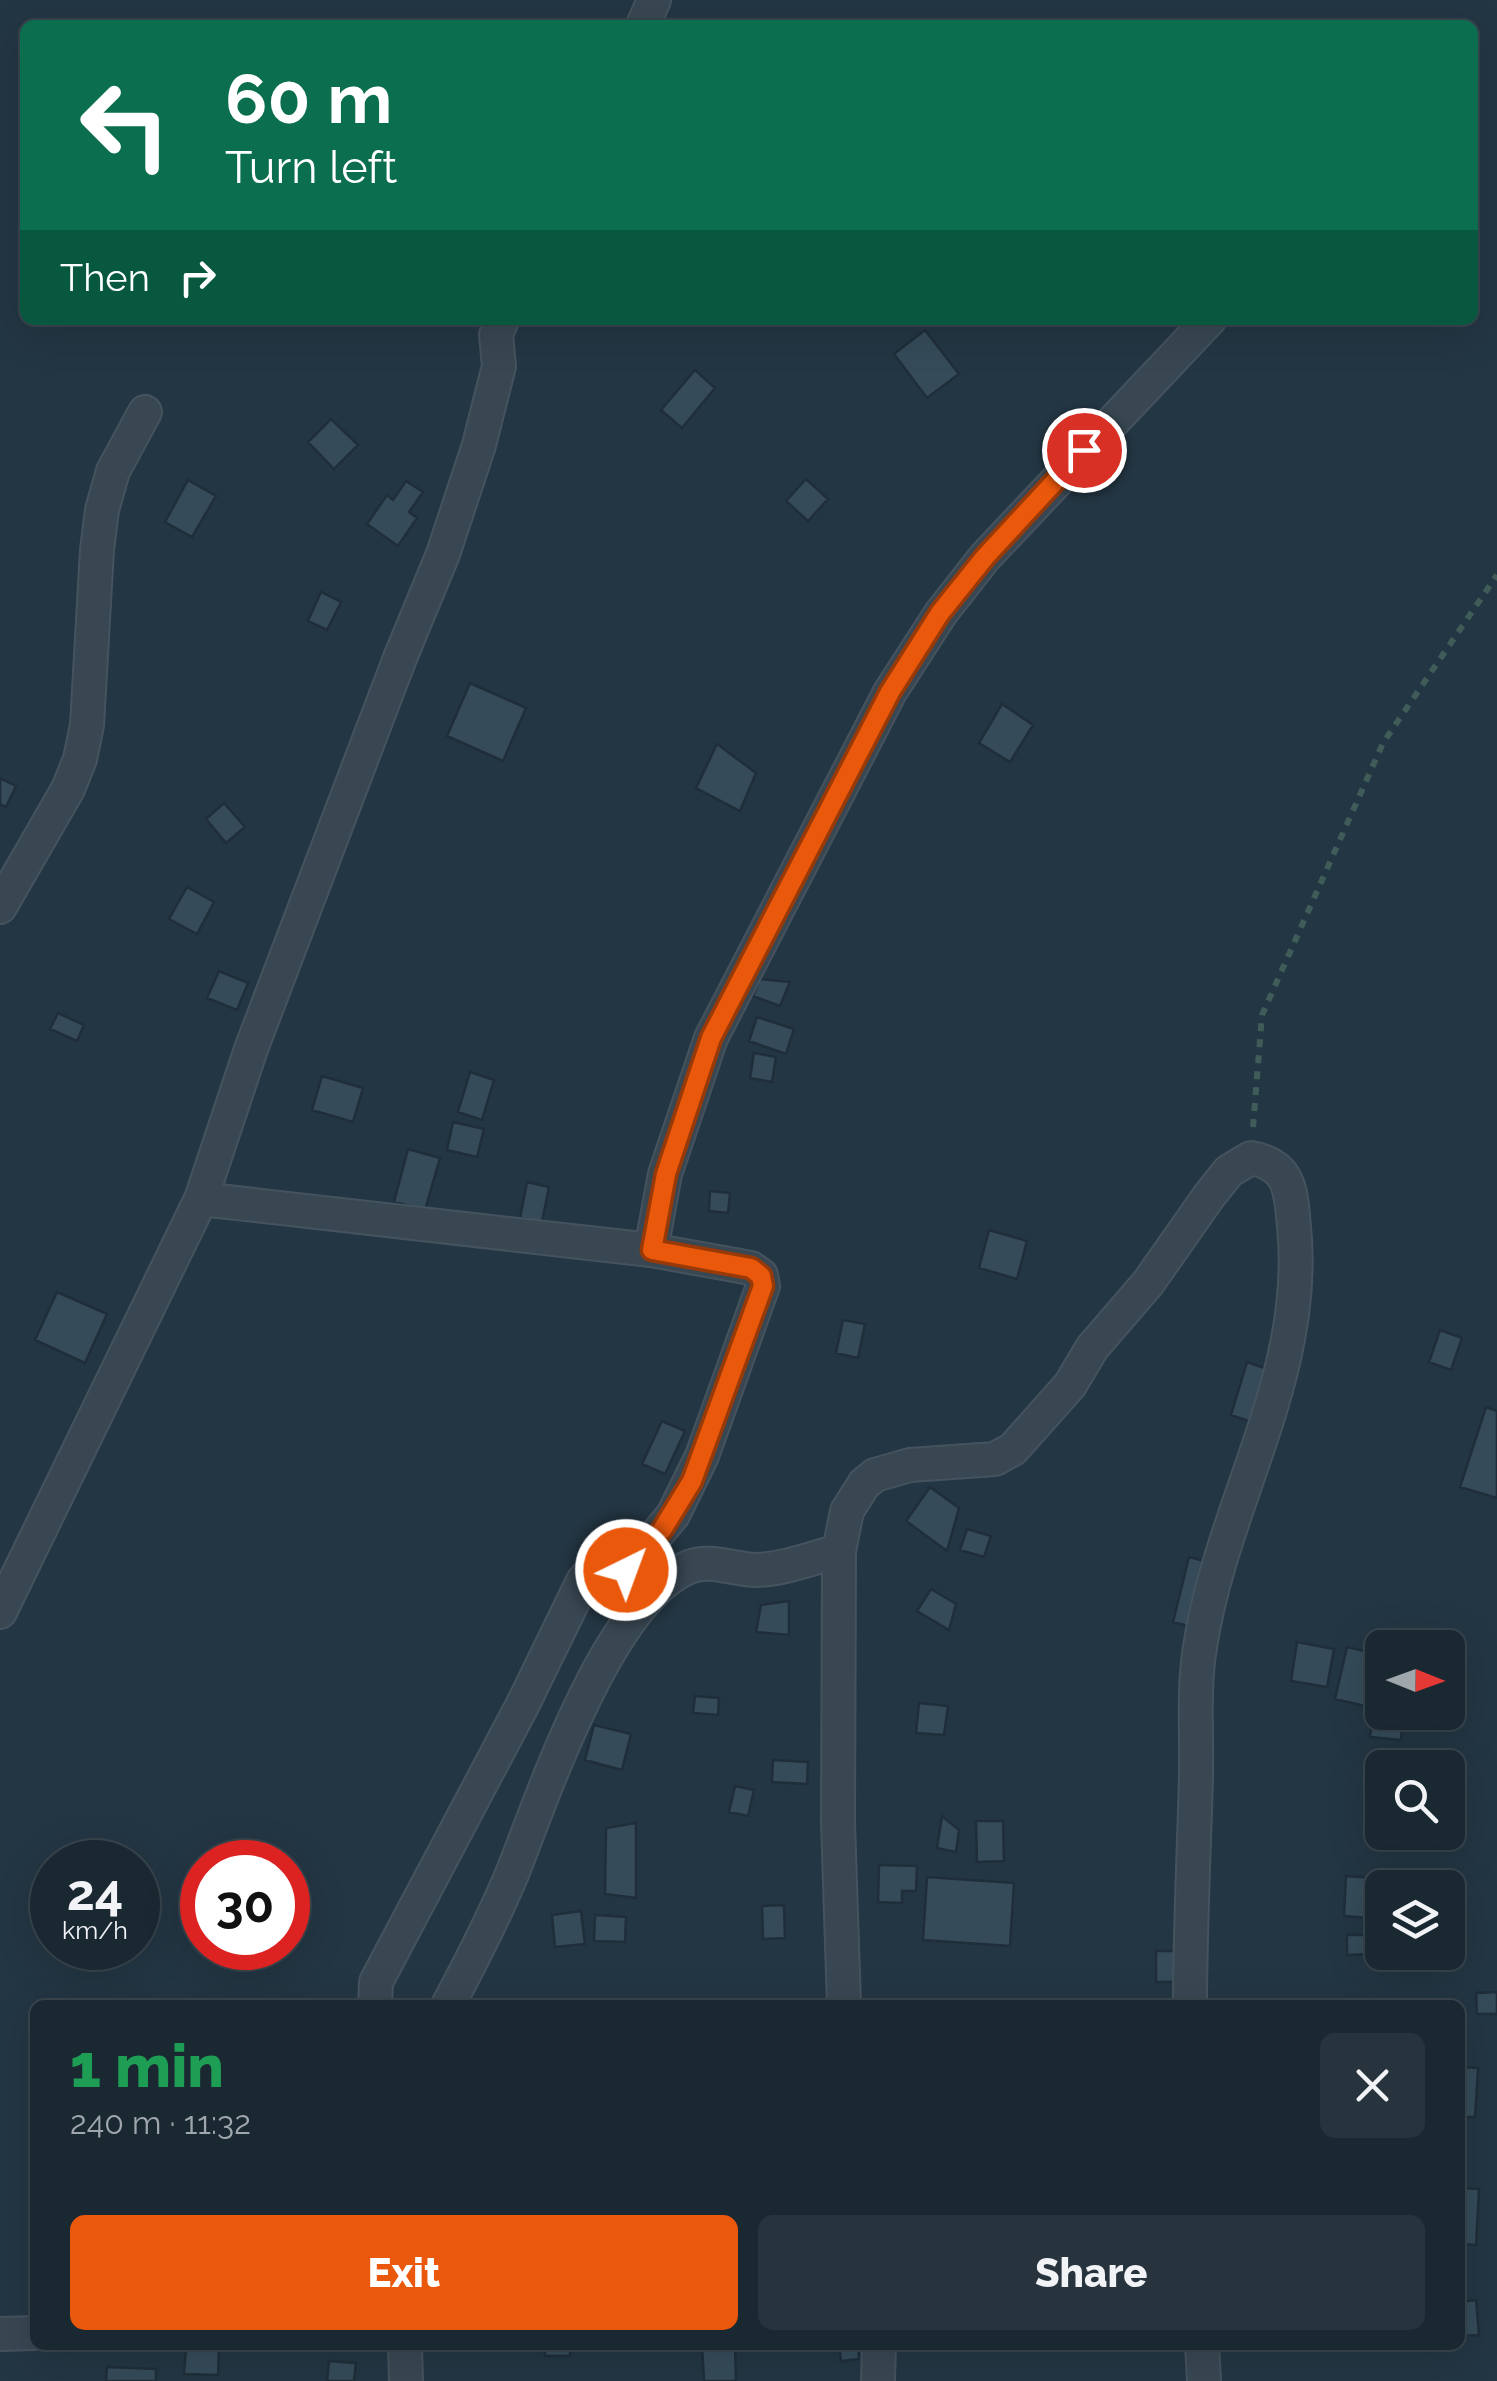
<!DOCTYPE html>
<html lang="en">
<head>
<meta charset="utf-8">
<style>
	body { margin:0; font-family:Raleway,sans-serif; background:#27343e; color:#f1f3f6; height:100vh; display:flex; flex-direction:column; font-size:38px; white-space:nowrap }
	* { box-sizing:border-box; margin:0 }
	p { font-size:32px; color:#9fa6ac }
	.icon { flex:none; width:55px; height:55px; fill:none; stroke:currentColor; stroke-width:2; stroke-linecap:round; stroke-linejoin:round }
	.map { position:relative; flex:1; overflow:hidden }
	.drawer { position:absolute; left:30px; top:2000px; width:1435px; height:350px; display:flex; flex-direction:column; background:#1a2832; border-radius:15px; box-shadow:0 10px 40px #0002,0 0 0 2px #38444d }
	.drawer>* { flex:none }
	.guide { position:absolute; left:20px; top:20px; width:1458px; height:305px; border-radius:15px; box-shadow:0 10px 40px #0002,0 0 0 2px #38444d; background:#0b6e4f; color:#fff; overflow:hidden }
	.needle { width:65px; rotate:91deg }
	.controls { position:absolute; left:1365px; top:1630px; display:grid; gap:20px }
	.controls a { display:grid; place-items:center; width:100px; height:100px; border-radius:15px; background:#1a2832; box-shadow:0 10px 40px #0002,0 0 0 2px #38444d; font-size:50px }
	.speed { position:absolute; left:30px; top:1840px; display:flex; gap:20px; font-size:50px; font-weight:700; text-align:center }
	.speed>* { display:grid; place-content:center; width:130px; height:130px; border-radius:50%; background:#1a2832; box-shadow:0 10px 40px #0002,0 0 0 2px #38444d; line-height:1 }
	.speed small { font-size:25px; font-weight:400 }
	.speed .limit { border:15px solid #d22; background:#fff; color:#111 }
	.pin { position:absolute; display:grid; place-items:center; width:85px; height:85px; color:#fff; margin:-42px; border:5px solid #fff; border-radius:50%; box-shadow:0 2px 10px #0007 }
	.me { position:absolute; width:110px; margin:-55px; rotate:42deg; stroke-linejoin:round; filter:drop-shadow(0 0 8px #0008) }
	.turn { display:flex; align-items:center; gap:35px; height:210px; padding:0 40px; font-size:45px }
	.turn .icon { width:130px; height:130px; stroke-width:2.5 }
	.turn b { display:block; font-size:70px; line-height:85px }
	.then { display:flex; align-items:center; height:95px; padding:0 40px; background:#0003; gap:20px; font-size:38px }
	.round { display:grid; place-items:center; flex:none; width:105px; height:105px; border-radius:15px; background:#27343e }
	.summary { display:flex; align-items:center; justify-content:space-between; height:170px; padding:0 40px }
	h1 { font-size:60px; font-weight:800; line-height:75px; color:#1e9e55 }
	.cta { display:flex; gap:20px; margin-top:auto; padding:20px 40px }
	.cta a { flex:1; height:115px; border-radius:15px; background:#ea580c; color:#fff; font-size:40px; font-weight:800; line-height:115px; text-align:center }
	.cta a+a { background:#27343e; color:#f1f3f6 }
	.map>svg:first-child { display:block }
</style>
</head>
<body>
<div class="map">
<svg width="1497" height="2381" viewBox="0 0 1497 2381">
	<rect width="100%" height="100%" fill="#233643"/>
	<path fill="#354b59" stroke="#1f2e3a" stroke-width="2.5" d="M925,330L959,374L927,398L894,354Z
		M695,370L715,388L682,428L661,410Z
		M331,419L358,445L334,469L308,442Z
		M806,479L828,499L808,521L786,501Z
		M188,480L216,496L192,537L165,522Z
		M406,481L423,492L409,512L417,518L398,546L367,524L387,495L393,500Z
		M321,592L341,602L327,630L308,621Z
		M470,683L526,708L503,761L447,736Z
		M1002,704L1033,725L1010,762L979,743Z
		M717,744L756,773L740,811L696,788Z
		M0,778L16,786L6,807L0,804Z
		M224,803L245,827L226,843L206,819Z
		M187,887L214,902L197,934L169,919Z
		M219,971L248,983L237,1010L207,998Z
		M760,979L790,982L780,1006L753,996Z
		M58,1013L84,1025L77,1041L50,1029Z
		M757,1017L794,1029L786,1054L749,1041Z
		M754,1053L776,1057L772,1082L750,1078Z
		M470,1072L494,1080L482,1120L458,1112Z
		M322,1076L363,1088L353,1122L312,1110Z
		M453,1122L484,1129L477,1157L447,1150Z
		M408,1149L440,1158L425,1210L394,1202Z
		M527,1182L549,1187L542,1222L520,1218Z
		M710,1191L730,1193L728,1213L709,1211Z
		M989,1230L1027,1241L1017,1279L979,1268Z
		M57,1292L107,1314L85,1363L35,1340Z
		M843,1320L865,1324L858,1358L836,1353Z
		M1440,1330L1462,1338L1451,1370L1429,1362Z
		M1247,1362L1273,1371L1257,1424L1231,1415Z
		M1486,1407L1497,1411V1498L1460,1487Z
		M662,1421L685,1431L665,1474L642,1464Z
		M930,1487L959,1508L947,1551L906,1521Z
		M967,1529L991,1536L984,1557L960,1550Z
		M1189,1557L1212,1563L1196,1628L1173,1622Z
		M931,1589L956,1604L949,1630L917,1611Z
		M789,1601V1635L756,1632L761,1605Z
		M1297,1642L1334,1649L1327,1687L1291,1681Z
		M1347,1647L1382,1655V1710L1335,1699Z
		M695,1696L719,1698L718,1715L693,1713Z
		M919,1703L948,1706L944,1735L916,1733Z
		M1372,1722L1402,1726L1401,1740L1370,1737Z
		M594,1725L631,1734L622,1770L585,1760Z
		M773,1760L808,1762L807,1784L772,1782Z
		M735,1786L754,1790L748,1816L729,1812Z
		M942,1816L959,1830L956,1852L937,1848Z
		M976,1821H1003L1004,1861L977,1862Z
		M636,1823V1898L605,1894L606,1828Z
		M879,1865L917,1866L916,1891H902V1903L878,1902Z
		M1346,1876L1372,1878L1370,1918L1344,1916Z
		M927,1877L1014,1883L1010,1946L923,1940Z
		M784,1905L785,1938L763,1939L762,1906Z
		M581,1911L585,1944L555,1947L552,1915Z
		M595,1915L626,1917L625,1942L594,1941Z
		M1347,1935H1366V1954L1347,1955Z
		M1156,1951H1188V1982H1156Z
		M1497,1992V2014H1477L1476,1993Z
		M1460,2067L1478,2068L1475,2117H1460Z
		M1460,2188L1479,2189L1476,2245L1460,2244Z
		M1476,2300L1479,2335L1460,2336V2302Z
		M545,2345H570V2356H545Z
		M702,2345H735L736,2381H704Z
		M839,2345H858L859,2359L841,2361Z
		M186,2349L219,2350L218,2375L184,2374Z
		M329,2361L356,2363L354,2381H327Z
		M107,2367L156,2369V2381H106Z"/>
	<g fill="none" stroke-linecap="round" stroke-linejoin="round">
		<g stroke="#45535f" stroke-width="36">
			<path id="street" d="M643,25L654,0
				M0,907L68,789L80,759L87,725L97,550L102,510L113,471L145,412
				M201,1199L651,1250L751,1268L761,1275L763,1286L702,1456L673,1515L626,1571L587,1576L583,1581L522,1706L376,1982L375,2005
				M651,1250L665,1174L711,1038L890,692L941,613L985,557L1209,320
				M0,1612L201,1199L251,1049L400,658L443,554L479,445L499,366L496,335L502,320
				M448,2005C471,1962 493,1919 512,1874C543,1796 608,1600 689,1567C710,1558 734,1570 757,1570C785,1569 812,1558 839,1551
				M844,2005L838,1823L839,1551L847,1511L864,1484L875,1475L910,1465L995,1459L1013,1449L1070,1385L1092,1348L1148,1283L1209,1196L1229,1171L1251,1158C1291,1165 1291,1192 1294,1227C1309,1376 1222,1503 1200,1647C1193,1690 1197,1733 1196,1776C1194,1853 1190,1929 1190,2005
				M0,2334L35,2333
				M405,2345L406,2381
				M1202,2345L1204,2381
				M878,2381L879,2345"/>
		</g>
		<path stroke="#3f5c59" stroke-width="6" stroke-dasharray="8 8" stroke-linecap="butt" d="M1253,1127L1262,1015L1383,743L1497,575"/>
		<use href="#street" stroke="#384752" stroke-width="32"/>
	</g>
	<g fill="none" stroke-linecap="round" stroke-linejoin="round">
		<g stroke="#983908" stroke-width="25">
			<path id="route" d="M626,1570L662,1530L692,1481L763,1286L761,1276L751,1268L652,1250L666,1174L711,1038L890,692L940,613L985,557L1084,450"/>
		</g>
		<use href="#route" stroke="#ea580c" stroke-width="18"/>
	</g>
</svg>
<div class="controls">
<a><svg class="needle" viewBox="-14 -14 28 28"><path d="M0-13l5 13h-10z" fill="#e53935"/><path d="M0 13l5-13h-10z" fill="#9fa6ac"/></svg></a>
<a><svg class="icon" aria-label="search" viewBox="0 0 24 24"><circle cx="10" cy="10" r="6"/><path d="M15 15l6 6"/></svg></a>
<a><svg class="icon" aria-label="layers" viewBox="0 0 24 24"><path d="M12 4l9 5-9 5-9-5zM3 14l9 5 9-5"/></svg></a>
</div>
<div class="speed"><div>24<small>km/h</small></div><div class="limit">30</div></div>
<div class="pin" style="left:1084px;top:450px;background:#d93025"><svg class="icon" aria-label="arrive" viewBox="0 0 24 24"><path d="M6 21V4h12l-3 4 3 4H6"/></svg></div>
<svg class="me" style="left:626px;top:1570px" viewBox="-20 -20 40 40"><circle r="17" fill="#ea580c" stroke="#fff" stroke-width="3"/><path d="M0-11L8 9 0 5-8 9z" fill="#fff"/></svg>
<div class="guide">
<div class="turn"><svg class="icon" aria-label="left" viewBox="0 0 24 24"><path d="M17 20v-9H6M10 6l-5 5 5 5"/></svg><div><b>60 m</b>Turn left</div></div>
<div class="then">Then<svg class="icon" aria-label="right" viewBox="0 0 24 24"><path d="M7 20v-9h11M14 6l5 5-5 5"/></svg></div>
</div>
<section class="drawer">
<div class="summary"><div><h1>1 min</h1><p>240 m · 11:32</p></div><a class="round"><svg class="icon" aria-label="close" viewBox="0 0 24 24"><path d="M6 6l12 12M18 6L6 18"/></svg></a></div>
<div class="cta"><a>Exit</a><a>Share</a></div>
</section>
</div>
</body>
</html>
